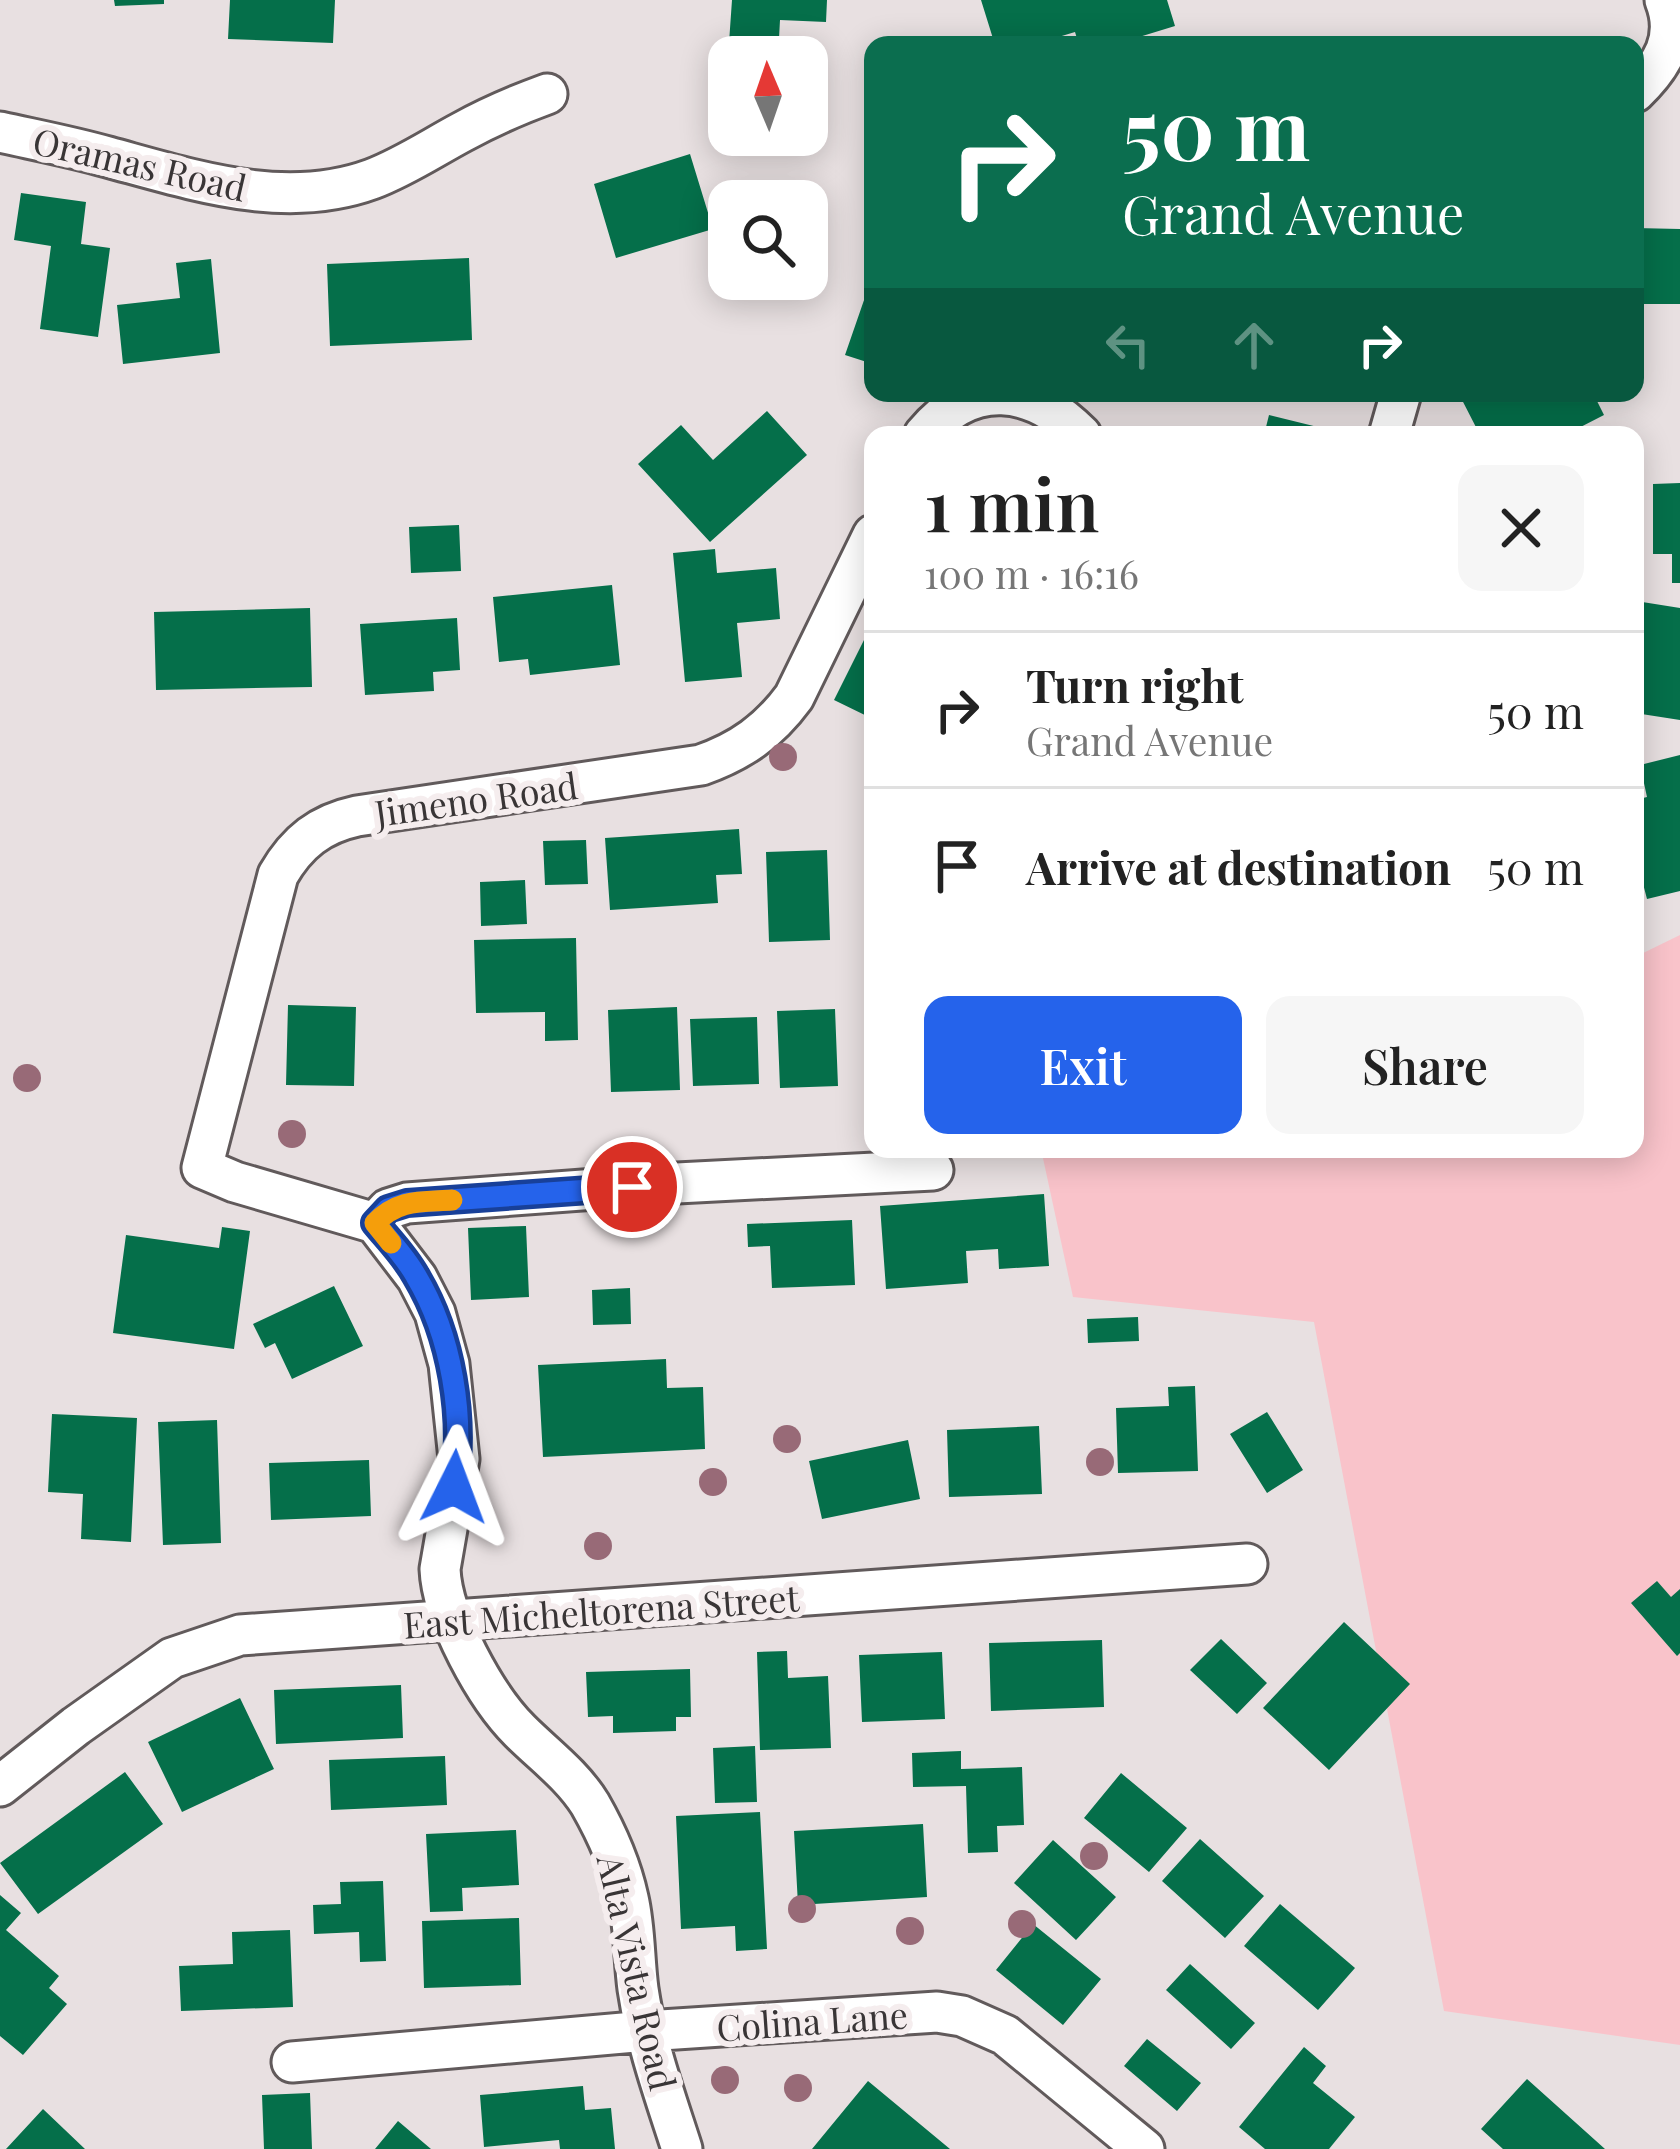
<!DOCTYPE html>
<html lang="en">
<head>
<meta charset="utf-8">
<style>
	body { margin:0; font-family:"Playfair Display",serif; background:#f6f6f6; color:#222; height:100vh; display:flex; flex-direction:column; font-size:45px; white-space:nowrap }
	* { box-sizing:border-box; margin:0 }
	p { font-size:39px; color:#767676 }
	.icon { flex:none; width:66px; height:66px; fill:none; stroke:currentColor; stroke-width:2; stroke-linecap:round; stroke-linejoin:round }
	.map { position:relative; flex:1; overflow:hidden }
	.drawer { position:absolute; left:864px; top:426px; width:780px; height:732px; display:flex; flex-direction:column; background:#fff; border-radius:24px; box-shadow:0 6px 30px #0003 }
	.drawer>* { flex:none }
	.guide { position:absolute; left:864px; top:36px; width:780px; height:366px; border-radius:24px; box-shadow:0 6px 30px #0003; background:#0b6e4f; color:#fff; overflow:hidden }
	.needle { width:78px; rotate:358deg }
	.controls { position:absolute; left:708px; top:36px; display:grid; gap:24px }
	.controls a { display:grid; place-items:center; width:120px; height:120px; border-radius:24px; background:#fff; box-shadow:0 6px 30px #0003; font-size:60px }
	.pin { position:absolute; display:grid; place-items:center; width:102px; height:102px; color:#fff; margin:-51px; border:6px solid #fff; border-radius:50%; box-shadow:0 3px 12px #0007 }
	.me { position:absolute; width:132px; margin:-66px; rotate:3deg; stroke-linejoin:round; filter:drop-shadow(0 0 9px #0008) }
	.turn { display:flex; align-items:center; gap:42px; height:252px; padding:0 60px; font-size:54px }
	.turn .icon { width:156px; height:156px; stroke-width:2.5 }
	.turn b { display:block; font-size:84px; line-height:102px }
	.lanes { display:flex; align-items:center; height:114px; padding:0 60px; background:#0003; justify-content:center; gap:60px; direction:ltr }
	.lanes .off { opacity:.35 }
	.round { display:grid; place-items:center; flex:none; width:126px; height:126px; border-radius:24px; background:#f6f6f6 }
	.summary { display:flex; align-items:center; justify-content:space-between; height:204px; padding:0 60px }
	h1 { font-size:72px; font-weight:600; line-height:90px }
	.button { display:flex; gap:24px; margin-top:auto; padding:24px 60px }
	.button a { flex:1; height:138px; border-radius:24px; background:#2563eb; color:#fff; font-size:48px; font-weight:600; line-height:138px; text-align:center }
	.button a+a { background:#f6f6f6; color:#222 }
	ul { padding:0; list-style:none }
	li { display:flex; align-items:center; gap:36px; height:156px; padding:0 60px; border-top:3px solid #e0e0e0 }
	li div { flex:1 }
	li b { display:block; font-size:45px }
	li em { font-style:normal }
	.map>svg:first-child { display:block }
</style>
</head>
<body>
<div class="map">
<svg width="1680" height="2149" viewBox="0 0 1680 2149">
	<rect width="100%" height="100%" fill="#e8e0e1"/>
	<path fill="#f9c3ca" d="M1680,935V2045L1444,2011L1314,1322L1073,1297L1041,1149H1635V957Z"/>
	<path fill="#056f4a" d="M114,0H164V4L115,6Z
		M230,0H335L333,43L228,39Z
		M732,0H827L826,22L780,20L778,57H728Z
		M981,0H1167L1175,26L1113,45H1079L1075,32L1032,45H995Z
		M690,154L713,229L616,258L594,184Z
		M21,193L86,202L81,244L110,248L98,337L40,329L51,246L14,240Z
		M1635,228L1680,229V304H1635Z
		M469,258L472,340L330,346L327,264Z
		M211,259L220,353L123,364L117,305L180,298L176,263Z
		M872,277H873V364L845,355Z
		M1465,393H1593L1604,415L1565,435H1480L1460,396Z
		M767,411L807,455L710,542L638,464L681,425L713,460Z
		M1269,415L1342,433V435H1264Z
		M1680,483V583H1672V554H1653V484Z
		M459,525L461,571L411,573L409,527Z
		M715,549L717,573L776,568L780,619L737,623L742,677L685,682L673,553Z
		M612,585L620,665L530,675L528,659L499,662L493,597Z
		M1636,601L1680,608V720L1635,713Z
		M310,608L312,687L156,690L154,612Z
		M457,618L460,670L433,672L434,691L365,695L360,624Z
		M873,622V719L834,700Z
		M1680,755V891L1647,899L1635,853V800L1647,797L1640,765Z
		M739,829L742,874L716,875L718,903L610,910L605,838Z
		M586,840L588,884L545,885L543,841Z
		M827,850L830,940L769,942L766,852Z
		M525,880L527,924L481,926L480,882Z
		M576,938L578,1040L545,1041V1012L476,1013L474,940Z
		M288,1005L356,1007L354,1086L286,1085Z
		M677,1007L680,1090L611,1092L608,1010Z
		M835,1009L838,1086L780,1088L777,1011Z
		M757,1017L759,1084L693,1086L690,1019Z
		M1044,1194L1049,1266L999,1269L998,1249L966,1251L968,1283L886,1289L880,1206Z
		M852,1220L855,1285L772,1288L770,1246L748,1247L747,1224Z
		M526,1226L529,1297L471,1300L468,1228Z
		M222,1227L250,1231L234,1349L113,1333L126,1235L219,1248Z
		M334,1286L363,1346L292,1379L275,1343L265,1348L253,1324Z
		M630,1288L631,1324L593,1325L592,1290Z
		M1138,1317L1139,1341L1088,1343L1087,1319Z
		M666,1359L667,1388L703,1387L705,1449L543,1457L538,1365Z
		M1195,1386L1198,1471L1118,1473L1116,1408L1169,1406L1168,1387Z
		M1267,1412L1303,1470L1267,1493L1230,1434Z
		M52,1414L137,1418L131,1542L81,1539L83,1494L48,1492Z
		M217,1420L221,1543L163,1545L158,1422Z
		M1039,1426L1042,1494L949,1497L947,1430Z
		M908,1440L920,1499L822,1519L809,1461Z
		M369,1460L371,1516L271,1520L269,1463Z
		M1657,1581L1671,1597L1680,1589V1653L1677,1656L1631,1603Z
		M1344,1622L1410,1684L1329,1770L1263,1708Z
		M1221,1639L1267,1683L1237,1714L1190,1670Z
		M1102,1640L1104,1707L991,1711L989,1643Z
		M787,1651L788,1678L828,1676L831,1748L760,1750L757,1652Z
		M942,1652L945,1719L862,1722L859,1655Z
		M690,1669L691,1717H676V1731L613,1733V1716L588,1717L586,1672Z
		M401,1685L403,1738L276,1744L274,1690Z
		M240,1698L274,1769L182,1812L148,1742Z
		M755,1746L757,1802L715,1803L713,1748Z
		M961,1751V1769L1022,1767L1024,1825L997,1826L998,1852L968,1853L966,1786L913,1787L912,1753Z
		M445,1756L447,1805L331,1810L329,1760Z
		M125,1772L163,1824L38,1914L0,1863Z
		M1121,1773L1187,1828L1149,1872L1084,1818Z
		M760,1812L767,1949L736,1951L735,1926L681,1929L676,1816Z
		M923,1824L927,1897L798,1905L794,1831Z
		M516,1830L519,1885L462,1888L463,1911L430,1912L426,1834Z
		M1200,1839L1264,1896L1225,1938L1162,1881Z
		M1053,1840L1116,1897L1076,1940L1014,1883Z
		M383,1881L386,1961L360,1962L359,1932L314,1934L313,1905L341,1904L340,1882Z
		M0,1895L21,1913L6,1930L59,1976L49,1988L67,2004L23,2055L0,2036Z
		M1280,1904L1355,1968L1318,2010L1244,1946Z
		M519,1918L521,1985L424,1988L422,1921Z
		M1033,1924L1101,1979L1063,2025L996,1970Z
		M290,1930L293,2007L181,2011L179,1966L233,1964L232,1932Z
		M1190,1964L1255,2023L1231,2049L1166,1990Z
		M1147,2039L1201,2083L1177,2111L1124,2066Z
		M1304,2047L1326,2066L1313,2083L1355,2117L1329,2149H1265L1239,2127Z
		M1527,2079L1605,2149H1503L1481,2129Z
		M868,2081L950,2149H812Z
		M583,2086L585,2110L611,2108L615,2149H560L559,2140L484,2147L480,2095Z
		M310,2093L312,2149H264L262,2095Z
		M43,2109L85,2149H6Z
		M398,2121L431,2149H375Z"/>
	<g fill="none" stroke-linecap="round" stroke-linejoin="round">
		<g stroke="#615a5b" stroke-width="45">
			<path id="street" d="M1635,92C1662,66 1680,38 1665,0
				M0,132C36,140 73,147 108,157C193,180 285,211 372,179C404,167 432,148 462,132C489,117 517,105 547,94
				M924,435C971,378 1032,385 1081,435
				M1389,435L1401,393
				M873,535L794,697C769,731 741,751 701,765L357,816C320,824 297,842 278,875L202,1168L235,1182L375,1223L388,1209L407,1203L677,1183L933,1170
				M375,1223L417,1278L435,1313L449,1364L459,1459L440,1569C442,1618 486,1697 520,1731C544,1755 572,1775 590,1804C606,1832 621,1866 628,1898C635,1928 634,1959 638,1989C646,2044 665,2096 682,2149
				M0,1786L76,1726L172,1658L240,1635L1247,1564
				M292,2062L646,2031L937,2012L962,2016L1005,2035L1144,2149"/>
		</g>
		<use href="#street" stroke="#fff" stroke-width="39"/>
	</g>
	<g fill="#986a77">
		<circle cx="783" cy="757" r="14"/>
		<circle cx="27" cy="1078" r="14"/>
		<circle cx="292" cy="1134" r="14"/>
		<circle cx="787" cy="1439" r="14"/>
		<circle cx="1100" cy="1462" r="14"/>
		<circle cx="713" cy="1482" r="14"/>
		<circle cx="598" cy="1546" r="14"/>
		<circle cx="1094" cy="1856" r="14"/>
		<circle cx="802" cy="1909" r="14"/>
		<circle cx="1022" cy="1924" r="14"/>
		<circle cx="910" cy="1931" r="14"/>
		<circle cx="725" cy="2080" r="14"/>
		<circle cx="798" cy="2088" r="14"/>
	</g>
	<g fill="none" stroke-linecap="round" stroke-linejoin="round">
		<g stroke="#184099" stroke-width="30">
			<path id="route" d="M454,1487C465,1418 452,1336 416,1276C405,1256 389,1240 375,1223L388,1209L407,1203L632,1187"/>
		</g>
		<use href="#route" stroke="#2563eb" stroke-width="21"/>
		<path stroke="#f59e0b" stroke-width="21" d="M391,1243L375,1223C398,1199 420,1202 452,1200"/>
	</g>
	<g text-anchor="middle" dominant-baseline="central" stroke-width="12" stroke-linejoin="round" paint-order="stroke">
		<g font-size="36" fill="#393536" stroke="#f5edee">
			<text transform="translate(140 163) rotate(13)">Oramas Road</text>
			<text transform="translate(476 798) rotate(-8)">Jimeno Road</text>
			<text transform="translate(601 1610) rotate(-4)">East Micheltorena Street</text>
			<text transform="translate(638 1972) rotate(77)">Alta Vista Road</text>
			<text transform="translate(812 2020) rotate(-4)">Colina Lane</text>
		</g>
	</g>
</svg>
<div class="controls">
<a><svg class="needle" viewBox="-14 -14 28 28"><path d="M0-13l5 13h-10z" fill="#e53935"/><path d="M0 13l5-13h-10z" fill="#767676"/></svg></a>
<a><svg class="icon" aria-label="search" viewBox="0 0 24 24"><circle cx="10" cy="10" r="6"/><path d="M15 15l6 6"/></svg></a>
</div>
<div class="pin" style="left:632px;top:1187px;background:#d93025"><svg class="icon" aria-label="arrive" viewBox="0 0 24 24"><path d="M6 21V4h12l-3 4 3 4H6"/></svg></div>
<svg class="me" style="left:454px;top:1487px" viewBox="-20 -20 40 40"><path d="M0-17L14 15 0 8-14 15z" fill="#2563eb" stroke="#fff" stroke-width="4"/></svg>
<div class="guide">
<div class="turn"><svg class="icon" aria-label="right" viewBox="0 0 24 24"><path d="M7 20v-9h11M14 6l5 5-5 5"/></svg><div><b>50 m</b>Grand Avenue</div></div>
<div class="lanes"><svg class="icon off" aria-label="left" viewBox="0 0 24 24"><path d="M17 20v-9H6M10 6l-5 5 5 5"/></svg><svg class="icon off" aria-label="ahead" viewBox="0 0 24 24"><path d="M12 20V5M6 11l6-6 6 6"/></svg><svg class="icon" aria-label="right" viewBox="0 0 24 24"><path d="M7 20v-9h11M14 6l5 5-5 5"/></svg></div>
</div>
<section class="drawer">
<div class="summary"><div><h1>1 min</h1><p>100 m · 16:16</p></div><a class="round"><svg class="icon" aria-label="close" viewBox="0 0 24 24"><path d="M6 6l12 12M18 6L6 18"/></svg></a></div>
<ul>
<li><svg class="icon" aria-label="right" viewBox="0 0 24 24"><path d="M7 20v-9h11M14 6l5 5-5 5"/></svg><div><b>Turn right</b><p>Grand Avenue</p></div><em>50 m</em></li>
<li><svg class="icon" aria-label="arrive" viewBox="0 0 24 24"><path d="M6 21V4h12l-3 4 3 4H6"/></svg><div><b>Arrive at destination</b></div><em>50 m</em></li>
</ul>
<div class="button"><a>Exit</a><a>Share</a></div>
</section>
</div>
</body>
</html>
